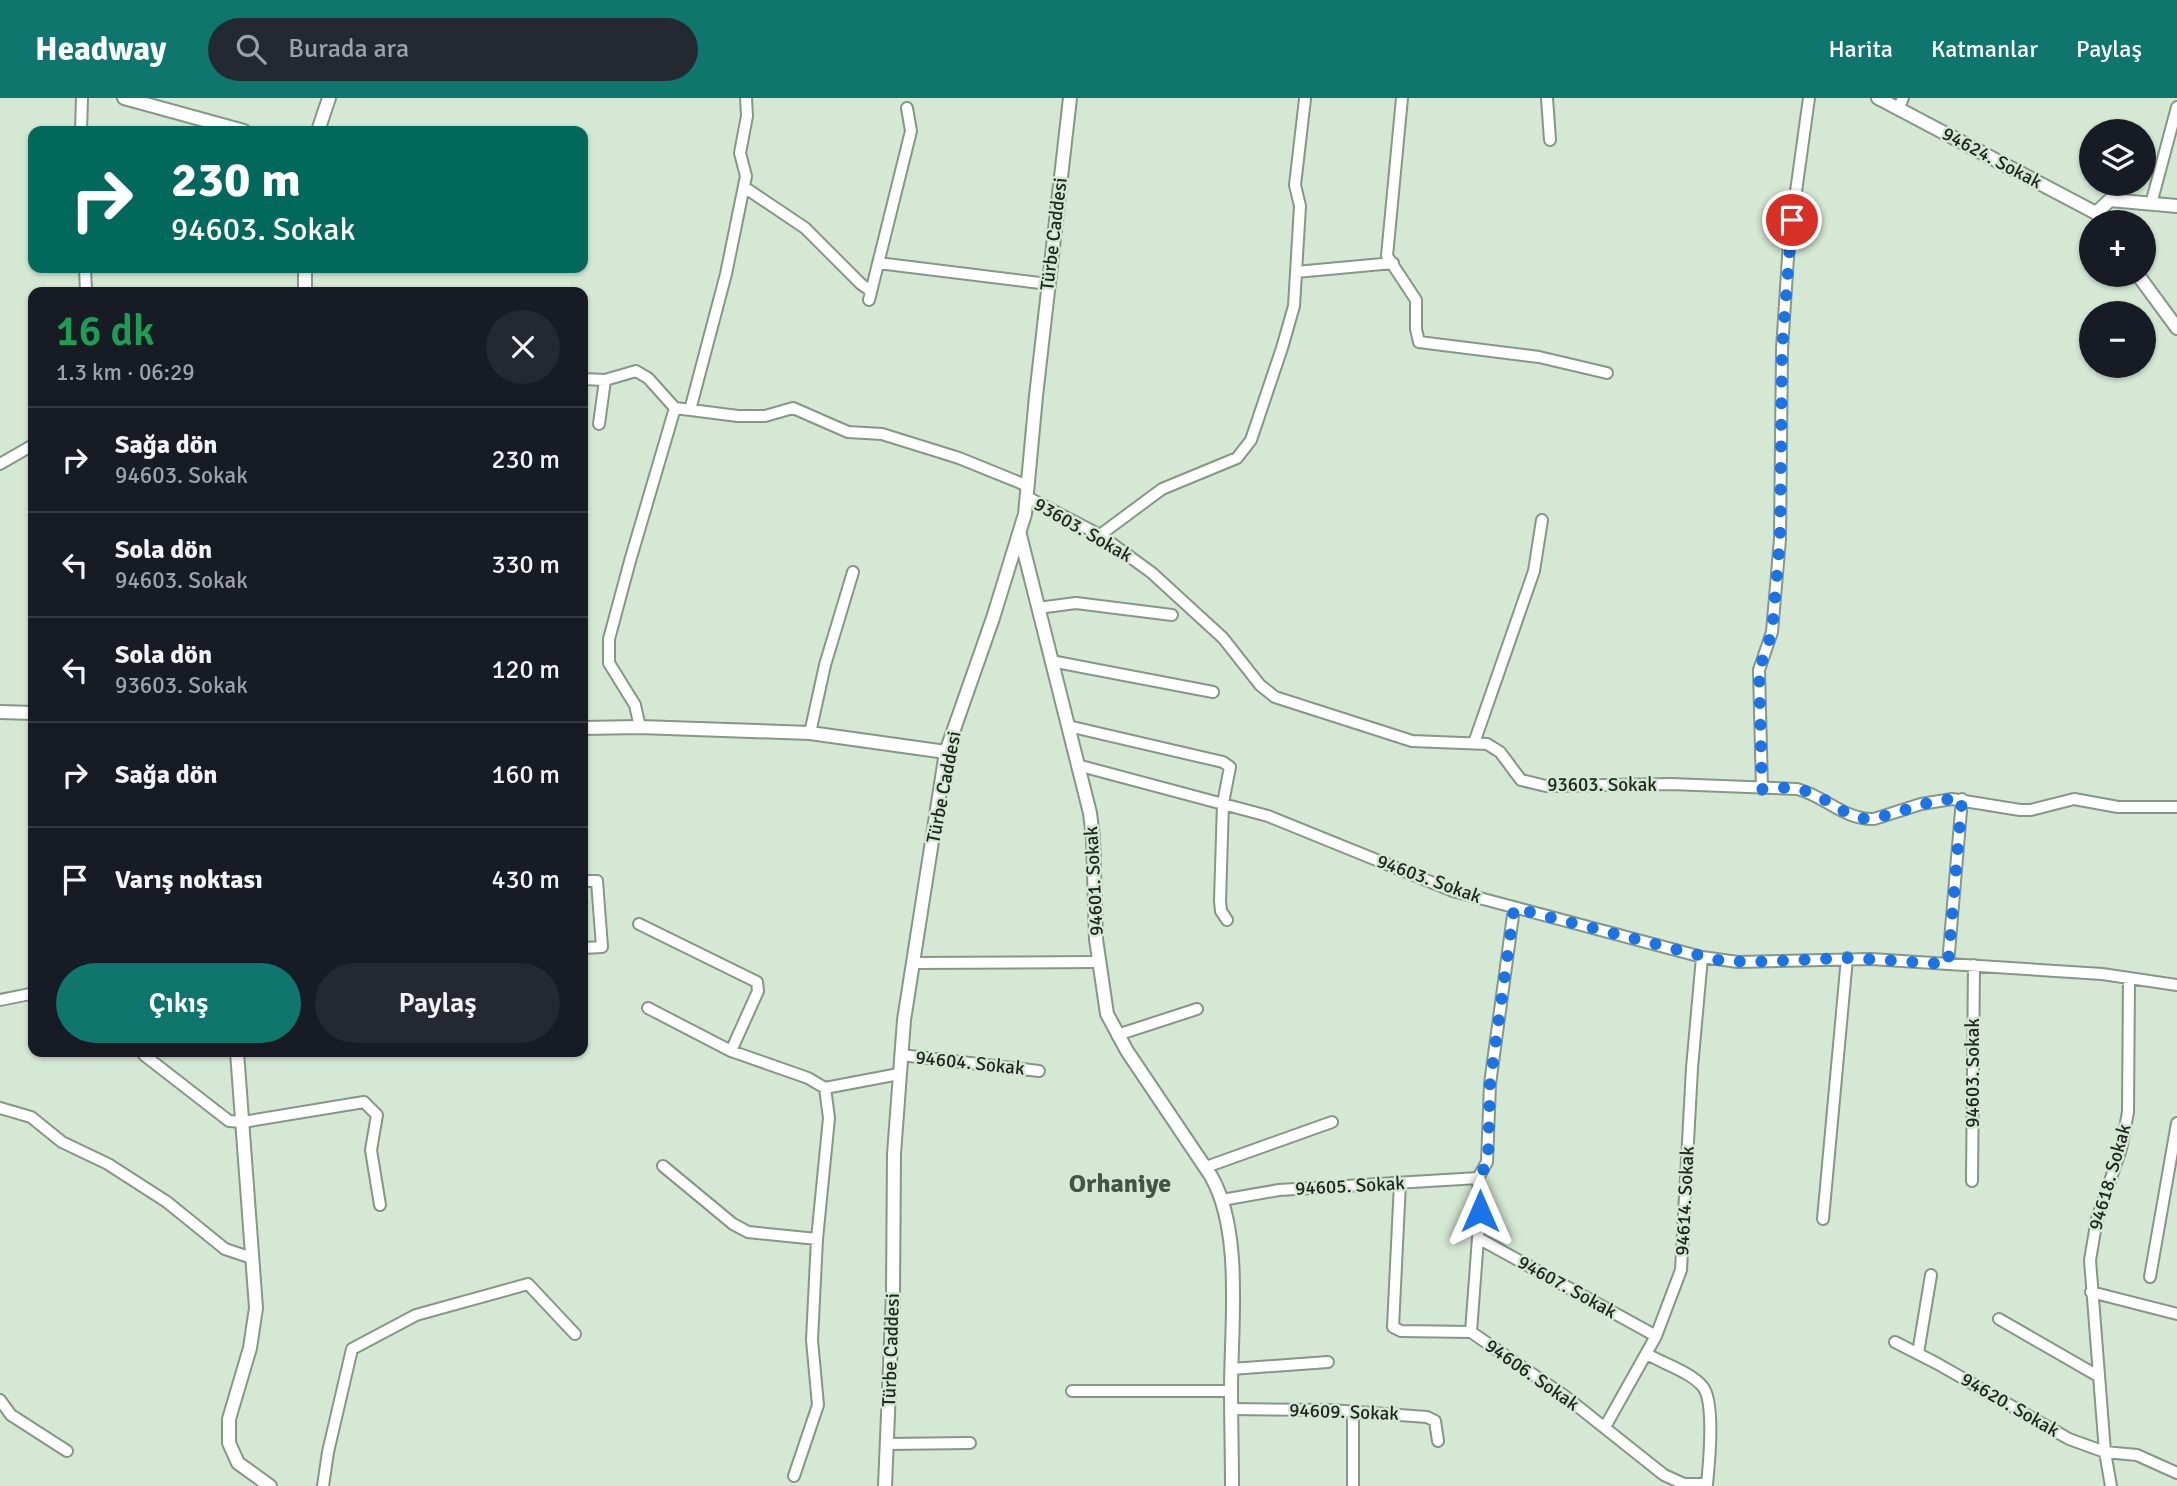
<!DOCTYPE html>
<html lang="tr">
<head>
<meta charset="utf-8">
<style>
	body { margin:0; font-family:Signika,sans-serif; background:#242831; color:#f1f3f6; height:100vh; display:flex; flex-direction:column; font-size:26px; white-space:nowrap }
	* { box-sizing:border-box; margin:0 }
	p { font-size:23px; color:#9ea1a6 }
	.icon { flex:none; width:38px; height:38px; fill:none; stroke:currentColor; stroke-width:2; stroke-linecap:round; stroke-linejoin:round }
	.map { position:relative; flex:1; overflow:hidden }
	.sheet { position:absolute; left:28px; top:189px; width:560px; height:770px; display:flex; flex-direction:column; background:#171b24; border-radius:14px; box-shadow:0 2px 5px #0004 }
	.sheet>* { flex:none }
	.guide { position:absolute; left:28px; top:28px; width:560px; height:147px; border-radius:14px; box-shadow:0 2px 5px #0004; background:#00695c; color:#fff; overflow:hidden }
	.controls { position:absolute; left:2079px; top:21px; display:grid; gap:14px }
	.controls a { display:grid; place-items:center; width:77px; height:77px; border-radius:50%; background:#171b24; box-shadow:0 2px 5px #0004; font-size:35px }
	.pin { position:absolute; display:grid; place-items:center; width:60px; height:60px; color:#fff; margin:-30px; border:4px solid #fff; border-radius:50%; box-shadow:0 2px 7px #0007 }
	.me { position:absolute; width:77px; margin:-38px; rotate:0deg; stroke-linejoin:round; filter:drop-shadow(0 0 5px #0008) }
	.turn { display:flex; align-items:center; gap:24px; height:147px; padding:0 28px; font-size:32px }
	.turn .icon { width:91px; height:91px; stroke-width:2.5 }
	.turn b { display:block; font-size:49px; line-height:60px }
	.round { display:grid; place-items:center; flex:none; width:74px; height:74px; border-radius:37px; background:#242831 }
	.headline { display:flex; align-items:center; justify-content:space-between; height:119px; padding:0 28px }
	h1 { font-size:42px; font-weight:600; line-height:52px; color:#1e9e55 }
	.button { display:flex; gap:14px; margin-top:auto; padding:14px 28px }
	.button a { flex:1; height:80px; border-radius:42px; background:#0f766e; color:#fff; font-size:28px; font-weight:600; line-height:80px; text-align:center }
	.button a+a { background:#242831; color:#f1f3f6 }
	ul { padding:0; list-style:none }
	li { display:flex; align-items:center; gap:21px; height:105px; padding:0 28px; border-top:2px solid #363941 }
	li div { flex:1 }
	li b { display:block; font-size:26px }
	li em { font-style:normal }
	header { display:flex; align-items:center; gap:42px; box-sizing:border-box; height:98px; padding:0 35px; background:#0f766e; color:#fff }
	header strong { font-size:33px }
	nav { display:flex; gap:38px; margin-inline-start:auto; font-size:24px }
	.search { width:490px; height:63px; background:#242831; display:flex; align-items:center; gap:18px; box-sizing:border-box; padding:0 24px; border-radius:38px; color:#9ea1a6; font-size:26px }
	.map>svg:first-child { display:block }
</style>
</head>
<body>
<header>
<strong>Headway</strong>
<div class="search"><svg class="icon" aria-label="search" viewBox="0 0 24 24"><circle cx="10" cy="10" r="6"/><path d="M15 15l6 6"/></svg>Burada ara</div>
<nav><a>Harita</a><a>Katmanlar</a><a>Paylaş</a></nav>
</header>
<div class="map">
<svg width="2177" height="1388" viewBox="0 0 2177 1388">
	<rect width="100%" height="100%" fill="#d4e8d4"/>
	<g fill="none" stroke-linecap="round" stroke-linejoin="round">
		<g stroke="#859785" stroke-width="14">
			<path id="minor" d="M1402,0L1387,158L1416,202V231L1419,244L1539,259L1607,275
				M1547,0L1550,42
				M1898,11L1903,0
				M81,33L82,0
				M744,89L805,130L861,186L871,193
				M2151,106L2177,9
				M878,165L1048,186
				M85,170L86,194
				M1296,174L1393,165
				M869,202L911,33L907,10
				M583,281L605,282L636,273L648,280L675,310L738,318H765L793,310L848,334L882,336L959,360L1028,388
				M690,312L726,176L746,78L740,55L747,18L746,0
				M599,326L605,282
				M0,366L33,347
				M1027,399L1100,437L1152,475L1223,540L1260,587L1275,599L1412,643L1487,646L1500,654L1521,682L1546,688L1671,686L1797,691C1825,698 1844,722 1874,721L1921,706L1952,701L2020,712H2031L2074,701L2118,709H2177
				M1100,437L1162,391L1237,360L1251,342L1282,250L1294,208L1300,108L1295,87L1305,1
				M1038,510L1076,505L1172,517
				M1051,563L1213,594
				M1068,628L1223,664L1230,669L1223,705L1220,803L1221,813L1227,822
				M640,629L635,607L609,565V541L630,463L675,310
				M810,635L825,567L853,474
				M1474,645L1534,473L1542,422
				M1077,667L1268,718L1453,793L1702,859L1738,864L1871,861L2102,876L2177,887
				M1762,691L1759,572L1772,534L1780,441L1782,251L1789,144L1809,0
				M583,783H597L602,849L583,850
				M1514,810L1490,986L1487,1064L1478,1080L1480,1113L1471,1234L1566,1299L1664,1377L1684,1386H1707C1709,1367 1715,1304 1703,1289C1691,1274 1664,1266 1647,1256
				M639,826L757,884L758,893L731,953
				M913,865L1099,864
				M1948,866L1962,701
				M0,902L30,896
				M648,910L731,953L808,980L825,990L899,976
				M1117,937L1197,911
				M143,954L144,957L229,1023L243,1024L364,1004L377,1017L371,1052L380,1107
				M901,957L1039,973
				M0,1010L31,1019L62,1044L108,1066L167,1104L225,1151L252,1160
				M663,1068L733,1126L748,1134L817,1141
				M1206,1069L1332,1024
				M1972,1083L1974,867
				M1400,1085L1393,1229L1401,1233L1471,1234
				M1222,1102L1279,1092L1478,1080
				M1823,1121L1847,860
				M1478,1140L1656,1238
				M2150,1179L2177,1025
				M2091,1194L2177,1216
				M1999,1221L2098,1278
				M1895,1244L1938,1266L2069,1341L2105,1354L2137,1357L2177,1375
				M1918,1255L1931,1177
				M1231,1271L1328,1264
				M1072,1293H1231
				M0,1302L11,1317L67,1353
				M1231,1311L1330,1312L1427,1319L1435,1323L1438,1343
				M1353,1314V1388
				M1605,1329L1656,1238L1681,1172L1692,970L1702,859
				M887,1346L970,1345
				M794,1378L818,1307L812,1242L817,1141L829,1020L825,990
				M323,1388L328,1354L352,1251L416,1217L528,1186L575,1236
				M2111,1388L2105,1354L2090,1162L2097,1121L2121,1051L2128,1014L2129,880"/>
		</g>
		<g stroke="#859785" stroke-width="16">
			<path id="tertiary" d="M124,0L244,33
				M1878,0L2096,115L2103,124
				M318,33L329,0
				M2096,115L2110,102L2177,108
				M305,170V194
				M2138,177L2177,230
				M1020,437L1090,715L1093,740L1096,841L1107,916L1127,953L1211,1078C1243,1134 1231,1228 1231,1291C1231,1323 1232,1356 1232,1388
				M0,614L33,615
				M583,630L640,629L810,635L946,654
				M237,954L256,1210L250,1250L229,1321V1345L238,1365L270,1388
				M885,1388L893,1196L894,1056L904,922L946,654L993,520L1025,416L1036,298L1070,0"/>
		</g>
		<use href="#minor" stroke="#fff" stroke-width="10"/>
		<use href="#tertiary" stroke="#fff" stroke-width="12"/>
	</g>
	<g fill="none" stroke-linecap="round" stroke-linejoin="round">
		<path stroke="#1a73e8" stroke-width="12" stroke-dasharray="0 21.6" d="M1480,1113L1478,1080L1488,1064L1490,986L1514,810L1722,863L1751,864L1847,860L1948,866L1962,701L1938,702L1874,721C1846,722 1832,702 1808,694C1793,688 1777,690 1762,691L1759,572L1772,534L1780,441L1782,251L1792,122"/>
	</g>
	<g text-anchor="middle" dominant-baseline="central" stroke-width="5" stroke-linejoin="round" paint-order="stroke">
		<g font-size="19" fill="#202720" stroke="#d4e8d4">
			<text transform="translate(1992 60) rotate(28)">94624. Sokak</text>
			<text transform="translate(1054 136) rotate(-83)">Türbe Caddesi</text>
			<text transform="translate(1083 432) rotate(30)">93603. Sokak</text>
			<text x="1602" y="687">93603. Sokak</text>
			<text transform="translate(944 689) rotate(-79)">Türbe Caddesi</text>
			<text transform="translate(1429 781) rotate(20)">94603. Sokak</text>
			<text transform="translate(1094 783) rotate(-93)">94601. Sokak</text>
			<text transform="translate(970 965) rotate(6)">94604. Sokak</text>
			<text transform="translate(1973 975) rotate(-90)">94603. Sokak</text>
			<text transform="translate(2110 1079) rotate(-74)">94618. Sokak</text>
			<text transform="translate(1350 1088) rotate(-3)">94605. Sokak</text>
			<text transform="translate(1685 1103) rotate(-87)">94614. Sokak</text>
			<text transform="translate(1567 1189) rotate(29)">94607. Sokak</text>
			<text transform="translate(891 1252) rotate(-88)">Türbe Caddesi</text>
			<text transform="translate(1532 1277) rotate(35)">94606. Sokak</text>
			<text transform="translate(2010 1307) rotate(30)">94620. Sokak</text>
			<text transform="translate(1344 1314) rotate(2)">94609. Sokak</text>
		</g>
		<g font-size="26" font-weight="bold" fill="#445444" stroke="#d4e8d4">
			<text x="1120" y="1086">Orhaniye</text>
		</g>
	</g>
</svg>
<div class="controls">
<a><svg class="icon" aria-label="layers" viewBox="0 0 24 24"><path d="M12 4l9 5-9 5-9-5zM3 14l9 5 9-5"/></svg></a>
<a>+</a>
<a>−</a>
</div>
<div class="pin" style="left:1792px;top:122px;background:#d93025"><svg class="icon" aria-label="arrive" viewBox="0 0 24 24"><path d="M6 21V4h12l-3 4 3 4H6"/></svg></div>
<svg class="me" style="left:1480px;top:1113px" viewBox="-20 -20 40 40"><path d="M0-17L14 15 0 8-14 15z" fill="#1a73e8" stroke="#fff" stroke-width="4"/></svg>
<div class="guide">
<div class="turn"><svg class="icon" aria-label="right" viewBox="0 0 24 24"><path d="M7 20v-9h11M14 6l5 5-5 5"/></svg><div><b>230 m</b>94603. Sokak</div></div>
</div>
<section class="sheet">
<div class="headline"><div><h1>16 dk</h1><p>1.3 km · 06:29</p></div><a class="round"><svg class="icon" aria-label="close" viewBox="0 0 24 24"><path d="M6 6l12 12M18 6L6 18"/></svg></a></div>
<ul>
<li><svg class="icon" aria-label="right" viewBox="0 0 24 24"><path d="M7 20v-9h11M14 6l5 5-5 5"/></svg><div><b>Sağa dön</b><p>94603. Sokak</p></div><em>230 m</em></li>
<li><svg class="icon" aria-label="left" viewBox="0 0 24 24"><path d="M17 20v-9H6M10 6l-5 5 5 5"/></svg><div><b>Sola dön</b><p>94603. Sokak</p></div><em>330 m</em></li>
<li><svg class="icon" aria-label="left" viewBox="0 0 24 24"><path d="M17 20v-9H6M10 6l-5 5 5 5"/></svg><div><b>Sola dön</b><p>93603. Sokak</p></div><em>120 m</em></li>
<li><svg class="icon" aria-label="right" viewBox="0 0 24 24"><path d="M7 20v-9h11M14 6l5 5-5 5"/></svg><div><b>Sağa dön</b></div><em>160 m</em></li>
<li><svg class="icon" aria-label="arrive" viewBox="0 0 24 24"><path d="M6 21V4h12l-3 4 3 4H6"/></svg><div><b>Varış noktası</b></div><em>430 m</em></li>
</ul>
<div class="button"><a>Çıkış</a><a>Paylaş</a></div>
</section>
</div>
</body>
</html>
